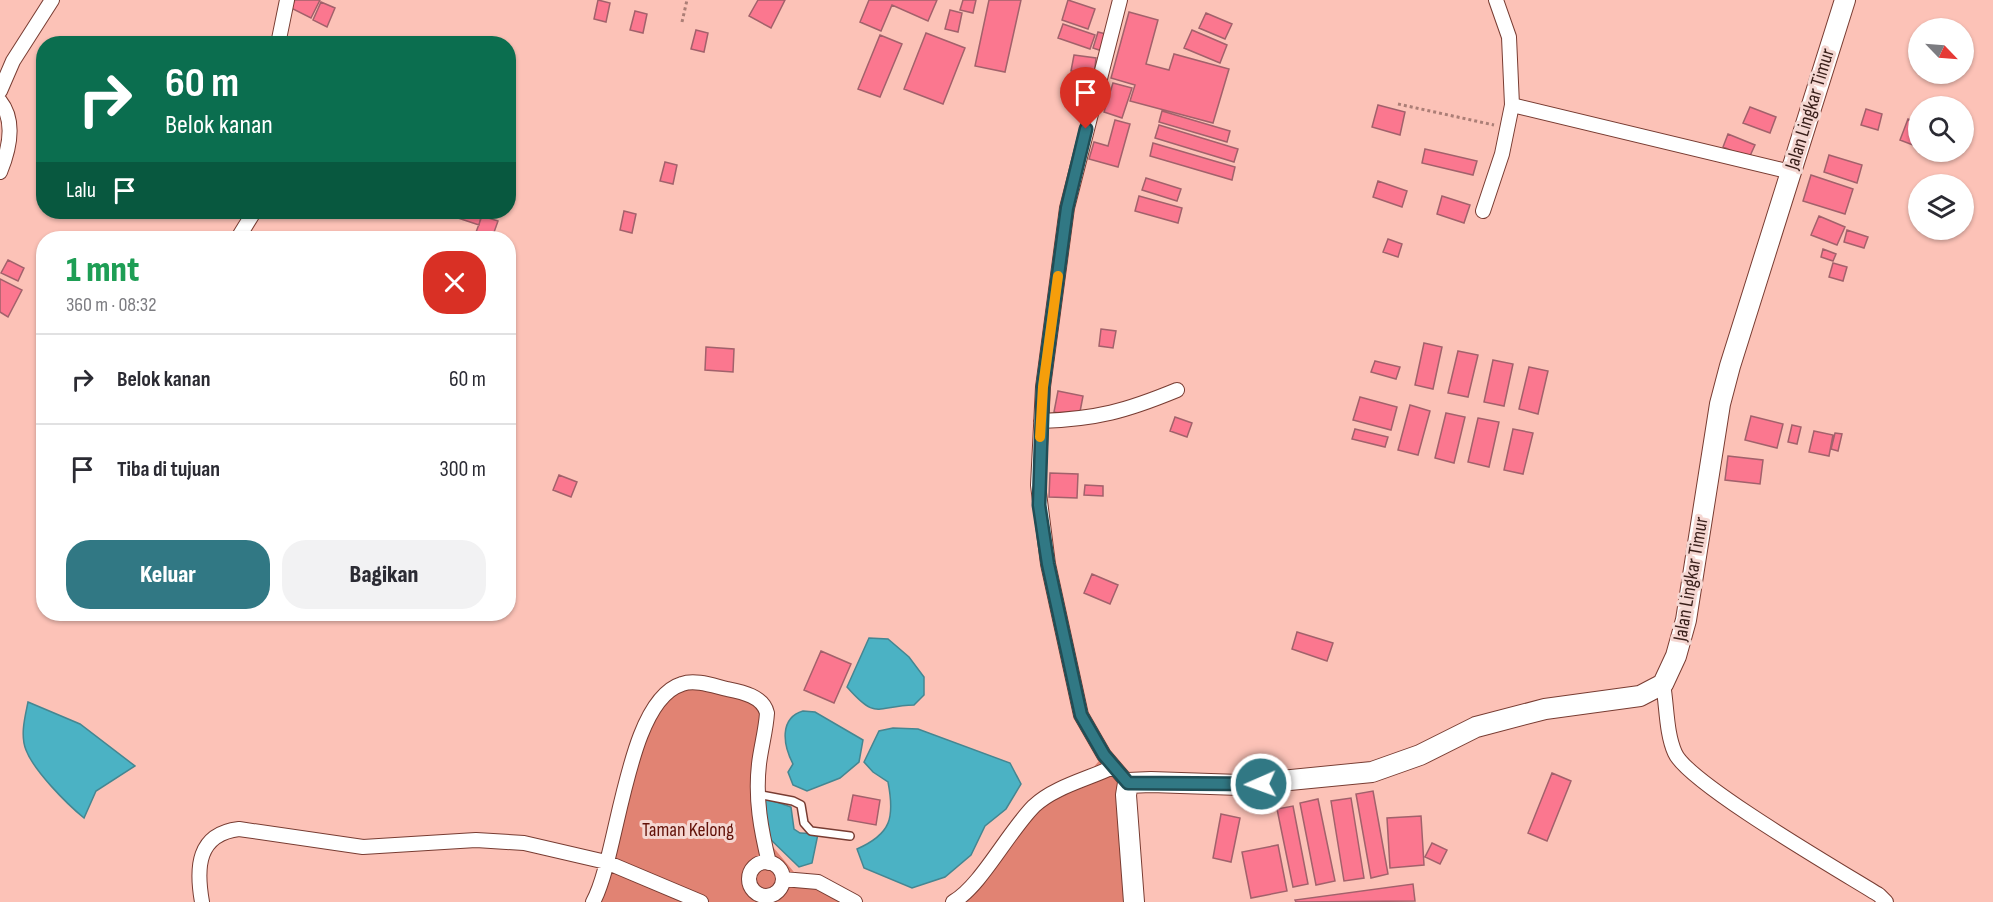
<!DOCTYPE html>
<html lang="id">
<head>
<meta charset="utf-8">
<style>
	body { margin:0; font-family:"Sofia Sans Condensed",sans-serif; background:#f2f2f3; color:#2b2b33; height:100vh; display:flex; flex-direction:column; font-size:22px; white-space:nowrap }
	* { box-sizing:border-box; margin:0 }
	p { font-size:20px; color:#7c7c81 }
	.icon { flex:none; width:33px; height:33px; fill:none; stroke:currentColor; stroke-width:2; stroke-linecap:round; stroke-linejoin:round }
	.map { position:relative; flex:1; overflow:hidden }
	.sheet { position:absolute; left:36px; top:231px; width:480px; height:390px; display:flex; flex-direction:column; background:#fff; border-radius:24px; box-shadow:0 2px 4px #0004 }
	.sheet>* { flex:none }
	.hud { position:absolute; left:36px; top:36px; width:480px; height:183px; border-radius:24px; box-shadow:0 2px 4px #0004; background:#0b6e4f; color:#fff; overflow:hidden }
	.needle { width:39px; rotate:115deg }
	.buttons { position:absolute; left:1908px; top:18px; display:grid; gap:12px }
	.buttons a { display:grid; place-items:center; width:66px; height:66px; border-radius:50%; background:#fff; box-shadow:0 2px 4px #0004; font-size:30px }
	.pin { position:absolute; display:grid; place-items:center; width:51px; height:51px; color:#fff; margin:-62px -26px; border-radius:50% 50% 50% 0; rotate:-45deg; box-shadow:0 0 6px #0007 }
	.pin .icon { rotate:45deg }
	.me { position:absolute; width:66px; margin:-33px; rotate:268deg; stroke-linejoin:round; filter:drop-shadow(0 0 4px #0008) }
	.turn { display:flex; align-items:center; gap:21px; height:126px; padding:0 30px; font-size:27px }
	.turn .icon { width:78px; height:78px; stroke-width:2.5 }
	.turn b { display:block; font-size:42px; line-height:51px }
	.then { display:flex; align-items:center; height:57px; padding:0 30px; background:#0003; gap:12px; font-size:22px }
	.round { display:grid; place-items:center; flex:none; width:63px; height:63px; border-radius:24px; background:#f2f2f3 }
	.summary { display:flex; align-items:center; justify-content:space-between; height:102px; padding:0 30px }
	h1 { font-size:36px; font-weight:800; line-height:45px; color:#1e9e55 }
	.primary-button { display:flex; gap:12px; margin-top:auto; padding:12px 30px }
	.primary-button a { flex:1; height:69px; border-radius:24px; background:#317884; color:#fff; font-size:24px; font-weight:800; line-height:69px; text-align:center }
	.primary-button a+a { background:#f2f2f3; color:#2b2b33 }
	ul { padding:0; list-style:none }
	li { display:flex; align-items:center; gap:18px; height:90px; padding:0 30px; border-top:2px solid #e1e1e2 }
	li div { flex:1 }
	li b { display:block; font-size:22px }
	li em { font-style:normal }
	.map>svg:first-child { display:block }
</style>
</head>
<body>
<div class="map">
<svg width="1993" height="902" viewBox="0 0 1993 902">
	<rect width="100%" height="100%" fill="#fcc2b7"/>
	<path fill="#e18373" d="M693,683L739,691L767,713L762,834L799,878L856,902H592L651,710Z
		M1104,755L1127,785L1138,902H951L1049,795L1081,782Z"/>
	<path fill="#4bb2c4" stroke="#458691" stroke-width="1.5" d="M869,638L888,639L909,657L924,677V695L914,705C875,706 877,721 847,687Z
		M28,702L80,724L135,766L96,791L84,818C67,804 34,771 26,750C20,735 25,717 28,702Z
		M803,711L815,712L863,740L859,762L840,778L807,791L793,785L788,772L793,764C783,745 779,718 803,711Z
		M893,728L918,729L1010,763L1021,784L1006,809L985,826L971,855L945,877L912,888L864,868L857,849C891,834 895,818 888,782L873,772L864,762L879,731Z
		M762,797L791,807L794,829L800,833L818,834L812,863L799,867L769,838Z"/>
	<path fill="#fb778f" stroke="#a2616b" stroke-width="1.5" d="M295,0H320L311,18L291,8Z
		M598,0L610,3L606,22L594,19Z
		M758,0H785L771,28L749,16Z
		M869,0H937L928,21L892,5L881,31L860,22Z
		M963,0H976L973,13L960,10Z
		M989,0H1021L1005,72L975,66Z
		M1068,0L1095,9L1088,29L1062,20Z
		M321,2L335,8L327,27L313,20Z
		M950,10L962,13L958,32L945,29Z
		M635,11L647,14L643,33L630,30Z
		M1129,12L1158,20L1146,64L1169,70L1174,54L1229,69L1213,123L1130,101L1135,85L1111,78Z
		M1206,13L1232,24L1225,39L1199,28Z
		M1063,24L1095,35L1090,49L1058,38Z
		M696,30L708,33L704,52L691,49Z
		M1192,30L1227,45L1220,63L1184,48Z
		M1098,32L1106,34L1102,51L1093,48Z
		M926,33L965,48L943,104L904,89Z
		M880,35L902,44L880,97L858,89Z
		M1074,55L1096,58L1094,75L1071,71Z
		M1113,83L1132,88L1122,118L1104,112Z
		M1378,105L1405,112L1400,135L1372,127Z
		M1750,107L1776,117L1770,133L1743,123Z
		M1866,109L1882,114L1878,130L1861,125Z
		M1162,111L1230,131L1227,142L1159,122Z
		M1908,119L1918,123V147L1900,140Z
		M1115,120L1130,124L1118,167L1089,159L1094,142L1108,146Z
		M1159,125L1238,149L1234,162L1155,138Z
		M1728,134L1755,145L1749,158L1723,147Z
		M1153,143L1235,167L1232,180L1150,156Z
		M1425,149L1477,161L1473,175L1422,163Z
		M1829,155L1862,165L1857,183L1824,172Z
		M665,162L677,165L673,184L660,181Z
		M1811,175L1853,189L1845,214L1803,201Z
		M1146,178L1181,189L1177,201L1142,190Z
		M1378,181L1407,191L1402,207L1373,197Z
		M1139,196L1182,208L1178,223L1135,211Z
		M1442,196L1470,205L1464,223L1437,214Z
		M624,211L636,214L632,233L620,230Z
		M460,212H482L479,225L458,218Z
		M482,216L498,221L492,238L475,235Z
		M1819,216L1845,227L1837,245L1811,235Z
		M1847,230L1868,237L1864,248L1844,242Z
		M1388,239L1402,244L1398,257L1383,252Z
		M1823,249L1836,254L1833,261L1821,257Z
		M8,260L24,268L18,281L1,273Z
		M1833,263L1847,267L1843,281L1829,277Z
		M0,279L22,290L8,317L0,312Z
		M1101,329L1116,331L1113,348L1099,346Z
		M1424,343L1442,347L1433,389L1415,385Z
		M706,347L734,349L733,372L705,370Z
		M1458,351L1478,355L1468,397L1448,393Z
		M1493,360L1513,364L1504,406L1484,402Z
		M1375,361L1400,367L1396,379L1371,372Z
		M1529,367L1548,371L1538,414L1519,409Z
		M1058,391L1083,396L1079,417L1054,412Z
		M1360,397L1397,407L1391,430L1353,420Z
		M1410,405L1430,411L1418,455L1398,450Z
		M1446,413L1465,417L1454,463L1435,458Z
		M1751,416L1783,424L1777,448L1745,440Z
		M1175,417L1192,423L1187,437L1170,431Z
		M1478,418L1499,422L1489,467L1468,462Z
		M1792,425L1801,427L1797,444L1788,442Z
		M1355,429L1388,437L1385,447L1352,439Z
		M1513,429L1533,433L1523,474L1504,470Z
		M1814,431L1833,435L1829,456L1809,452Z
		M1835,433L1842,434L1838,451L1831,449Z
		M1728,456L1763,460L1760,484L1725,480Z
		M1050,473L1078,474L1077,498L1049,497Z
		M559,475L577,482L571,497L553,490Z
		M1085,485L1103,486V496L1084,495Z
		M1092,574L1118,585L1110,604L1084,593Z
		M1297,632L1333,643L1327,661L1292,649Z
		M821,651L851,664L834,703L804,690Z
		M1552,773L1571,781L1547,841L1528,833Z
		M1373,791L1388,874L1371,878L1356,794Z
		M853,795L880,800L876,825L848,820Z
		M1351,798L1364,878L1344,881L1331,801Z
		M1318,799L1335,881L1316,885L1300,803Z
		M1293,806L1308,884L1293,887L1277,809Z
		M1221,814L1240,818L1231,862L1213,858Z
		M1421,816L1424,865L1390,868L1387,818Z
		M1432,843L1447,850L1440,864L1425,857Z
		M1278,845L1287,891L1251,898L1242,852Z
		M1413,884L1415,901L1296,902L1295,900Z"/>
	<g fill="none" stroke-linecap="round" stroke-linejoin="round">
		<g stroke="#783c32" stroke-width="10">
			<path id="service" d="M757,794L793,801L801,805L804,823L811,831L850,836"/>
		</g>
		<g stroke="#783c32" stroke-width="16">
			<path id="minor" d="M1120,0L1067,208L1043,387L1038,485L1048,564L1081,715L1104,755L1128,783
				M1496,0L1509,37L1512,105
				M278,44L287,0
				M0,91L13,61L52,0
				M0,101C16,121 9,150 0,172
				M1483,211L1502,154L1512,105L1791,172
				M238,238L254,212
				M1041,421C1097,419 1126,411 1177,390
				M1663,684C1667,706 1666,733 1675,753C1688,783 1842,872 1879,895L1886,902
				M749 879a17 17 0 1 1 34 0a17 17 0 1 1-34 0Z
				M783,879L818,882L855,902
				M202,902C196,868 197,834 239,829L363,847L476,840L524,843L606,862L701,902
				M593,902C619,854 626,701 682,684C695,679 714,686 727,689C742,692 763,696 767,713C766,730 761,747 759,764C755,799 761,830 769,863
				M953,902C981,886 1008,832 1034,806C1054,787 1088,779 1113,767"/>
		</g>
		<g stroke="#783c32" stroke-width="22">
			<path id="secondary" d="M1134,902L1126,795L1128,783L1151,782L1240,785L1372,772L1420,755L1476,727L1545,709L1640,696L1663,684L1676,656L1686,620L1720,404L1730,366L1845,0"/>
		</g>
		<path stroke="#ab7e76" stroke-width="3" stroke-dasharray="3 3" stroke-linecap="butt" d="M682,22L687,0
			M1398,104L1494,125"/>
		<use href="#service" stroke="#fff" stroke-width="7"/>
		<use href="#minor" stroke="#fff" stroke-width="14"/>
		<use href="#secondary" stroke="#fff" stroke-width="20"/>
	</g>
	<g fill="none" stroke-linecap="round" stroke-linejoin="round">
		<g stroke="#204e56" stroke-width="15">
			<path id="route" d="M1086,129L1067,208L1043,387L1039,505L1048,564L1081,715L1104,755L1128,783L1261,784"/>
		</g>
		<use href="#route" stroke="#317884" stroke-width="10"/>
		<path stroke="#f59e0b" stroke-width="10" d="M1040,437L1043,387L1058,276"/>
	</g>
	<g text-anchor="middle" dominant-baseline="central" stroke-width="6" stroke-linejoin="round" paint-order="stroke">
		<g font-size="20" fill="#381e19" stroke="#f5d7d2">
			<text transform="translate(1810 109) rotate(-73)">Jalan Lingkar Timur</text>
			<text transform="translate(1691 579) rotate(-80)">Jalan Lingkar Timur</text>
		</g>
		<g font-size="20" fill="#631209" stroke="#f5d7d2">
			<text x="688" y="830">Taman Kelong</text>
		</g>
	</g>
</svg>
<div class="buttons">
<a><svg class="needle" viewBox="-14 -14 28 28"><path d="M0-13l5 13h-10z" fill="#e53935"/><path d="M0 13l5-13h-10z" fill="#7c7c81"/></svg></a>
<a><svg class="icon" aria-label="search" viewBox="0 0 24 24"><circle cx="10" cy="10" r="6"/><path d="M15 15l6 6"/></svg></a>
<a><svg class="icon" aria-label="layers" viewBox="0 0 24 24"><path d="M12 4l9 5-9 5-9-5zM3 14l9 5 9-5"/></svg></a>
</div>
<div class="pin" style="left:1086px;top:129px;background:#d93025"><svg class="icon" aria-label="arrive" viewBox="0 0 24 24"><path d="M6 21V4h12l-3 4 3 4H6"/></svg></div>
<svg class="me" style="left:1261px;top:784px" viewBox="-20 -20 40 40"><circle r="17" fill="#317884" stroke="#fff" stroke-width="3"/><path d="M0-11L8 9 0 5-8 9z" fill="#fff"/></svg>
<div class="hud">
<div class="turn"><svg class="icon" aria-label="right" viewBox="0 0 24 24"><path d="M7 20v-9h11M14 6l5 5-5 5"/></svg><div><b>60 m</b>Belok kanan</div></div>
<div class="then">Lalu<svg class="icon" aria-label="arrive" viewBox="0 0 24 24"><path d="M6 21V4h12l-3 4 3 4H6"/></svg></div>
</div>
<section class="sheet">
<div class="summary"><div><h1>1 mnt</h1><p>360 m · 08:32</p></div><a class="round" style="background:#d93025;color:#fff"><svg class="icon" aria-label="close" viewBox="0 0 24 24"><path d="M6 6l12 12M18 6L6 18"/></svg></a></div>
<ul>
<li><svg class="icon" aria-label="right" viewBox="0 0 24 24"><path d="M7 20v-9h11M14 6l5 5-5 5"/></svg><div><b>Belok kanan</b></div><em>60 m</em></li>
<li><svg class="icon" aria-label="arrive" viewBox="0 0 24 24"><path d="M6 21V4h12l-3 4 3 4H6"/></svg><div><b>Tiba di tujuan</b></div><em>300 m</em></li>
</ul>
<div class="primary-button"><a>Keluar</a><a>Bagikan</a></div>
</section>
</div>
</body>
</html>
